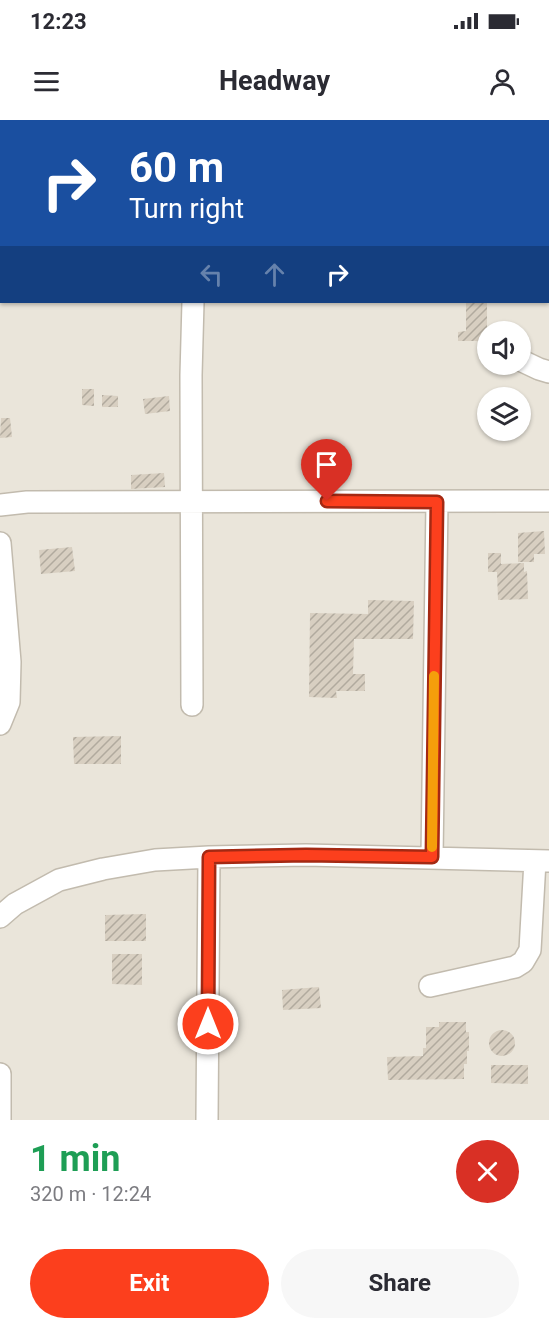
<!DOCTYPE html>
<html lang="en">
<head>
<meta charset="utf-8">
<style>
	body { margin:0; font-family:Roboto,sans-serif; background:#f7f7f7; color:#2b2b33; height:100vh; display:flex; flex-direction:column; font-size:22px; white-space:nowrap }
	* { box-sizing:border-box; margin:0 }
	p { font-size:20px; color:#7c7c81 }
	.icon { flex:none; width:33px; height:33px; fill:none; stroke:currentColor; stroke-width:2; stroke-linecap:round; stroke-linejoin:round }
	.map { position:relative; height:1000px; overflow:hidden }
	.sheet { display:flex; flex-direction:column; background:#fff; flex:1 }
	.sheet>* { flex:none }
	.hud { position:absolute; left:0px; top:0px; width:549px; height:183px; box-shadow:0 2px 4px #0004; background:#1a4fa0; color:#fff; overflow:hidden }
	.buttons { position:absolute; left:477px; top:201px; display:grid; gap:12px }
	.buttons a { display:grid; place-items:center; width:54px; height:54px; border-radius:50%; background:#fff; box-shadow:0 2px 4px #0004; font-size:30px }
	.pin { position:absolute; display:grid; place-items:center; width:51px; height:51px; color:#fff; margin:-62px -26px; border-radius:50% 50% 50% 0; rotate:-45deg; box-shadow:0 0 6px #0007 }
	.pin .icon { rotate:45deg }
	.me { position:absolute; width:66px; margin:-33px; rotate:0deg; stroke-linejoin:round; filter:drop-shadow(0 0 4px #0008) }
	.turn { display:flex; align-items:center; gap:21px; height:126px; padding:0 30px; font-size:27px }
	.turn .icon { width:78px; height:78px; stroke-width:2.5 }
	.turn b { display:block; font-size:42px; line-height:51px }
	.lanes { display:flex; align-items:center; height:57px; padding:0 30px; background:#0003; justify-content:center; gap:30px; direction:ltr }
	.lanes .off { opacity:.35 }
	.round { display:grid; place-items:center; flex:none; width:63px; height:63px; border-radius:32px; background:#f7f7f7 }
	.headline { display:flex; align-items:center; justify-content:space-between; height:102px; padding:0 30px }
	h1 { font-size:36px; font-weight:700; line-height:45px; color:#1e9e55 }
	.button { display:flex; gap:12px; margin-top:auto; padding:12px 30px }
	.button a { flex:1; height:69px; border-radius:36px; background:#fc3f1d; color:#fff; font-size:24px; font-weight:700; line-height:69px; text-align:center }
	.button a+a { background:#f7f7f7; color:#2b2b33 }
	.status { display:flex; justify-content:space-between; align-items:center; height:42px; padding:0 30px; background:#fff; direction:ltr }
	.status svg { height:16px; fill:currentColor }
	header { display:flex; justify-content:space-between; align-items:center; height:78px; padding:0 30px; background:#fff; font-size:27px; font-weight:700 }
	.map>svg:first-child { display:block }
</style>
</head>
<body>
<div class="status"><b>12:23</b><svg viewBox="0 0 49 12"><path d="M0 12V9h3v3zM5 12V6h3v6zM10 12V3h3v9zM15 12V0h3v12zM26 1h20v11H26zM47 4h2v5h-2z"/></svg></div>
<header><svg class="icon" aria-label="menu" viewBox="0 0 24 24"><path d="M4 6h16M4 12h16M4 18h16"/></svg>Headway<svg class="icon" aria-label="person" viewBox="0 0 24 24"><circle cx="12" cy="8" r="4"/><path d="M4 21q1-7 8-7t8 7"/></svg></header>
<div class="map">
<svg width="549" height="1000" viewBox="0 0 549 1000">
	<defs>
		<pattern id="building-hatch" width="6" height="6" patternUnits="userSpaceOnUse" patternTransform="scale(1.5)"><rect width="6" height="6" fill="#d8cfc1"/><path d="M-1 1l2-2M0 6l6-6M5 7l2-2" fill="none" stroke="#b1aa9e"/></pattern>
	</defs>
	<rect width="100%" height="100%" fill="#f6f3ec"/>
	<path fill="#eae5da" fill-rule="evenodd" d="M0,0H549V1000H0ZM2,2H548V182H2ZM488,212H520V244H488ZM488,278H520V310H488Z"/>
	<path fill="url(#building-hatch)" d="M466,182H487V221H458V212L466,211Z
		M82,269H94V286L82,285Z
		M102,275L118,276V287H102Z
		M169,276L170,291L145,294L143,279Z
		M1,298H10L12,317L0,318Z
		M164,353L165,367L131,369V355Z
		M544,411L545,434H534V442H518V413Z
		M72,427L75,451L41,454L39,430Z
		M488,433H501V444L524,443V452L527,451L528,479L498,480L497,452H488Z
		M368,480L414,481L413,519H354L353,554H365V571H336L337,578L309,577L310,493L368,494Z
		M121,616V644H74L73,617Z
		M146,794V821H105V795Z
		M112,834H142V865L112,864Z
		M319,867L321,888L283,890L282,870Z
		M439,902H466V912H469V931H467V944H464V959L388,960L387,937L423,936V928H426V907H439Z
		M489 923a13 13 0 1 1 26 0a13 13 0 1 1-26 0Z
		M491,945H528V964L491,963Z"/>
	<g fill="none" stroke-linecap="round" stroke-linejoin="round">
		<g stroke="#c2bbae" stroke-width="24">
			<path id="minor" d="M0,33H2
				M548,37H549
				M520,240L539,249L549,252
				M0,385L27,382L549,381
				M0,423L10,542L9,582L0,604
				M192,585L191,255L193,182
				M432,737L437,382
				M0,797L15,784L59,760L103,749L155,740L209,737L306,735L549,741
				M430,866L515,847L523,842L530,830L535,741
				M0,954V1000
				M207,1000L209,737"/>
		</g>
		<use href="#minor" stroke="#fff" stroke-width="21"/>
	</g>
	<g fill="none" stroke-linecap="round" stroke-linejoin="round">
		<g stroke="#a42913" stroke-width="15">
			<path id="route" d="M208,904L209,737L306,735L432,737L437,382L327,381"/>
		</g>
		<use href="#route" stroke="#fc3f1d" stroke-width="10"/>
		<path stroke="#f59e0b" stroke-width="10" d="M432,727L434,556"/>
	</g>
</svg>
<div class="buttons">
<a><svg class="icon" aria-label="sound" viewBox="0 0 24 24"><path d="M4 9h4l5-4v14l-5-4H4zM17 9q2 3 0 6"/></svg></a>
<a><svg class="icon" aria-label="layers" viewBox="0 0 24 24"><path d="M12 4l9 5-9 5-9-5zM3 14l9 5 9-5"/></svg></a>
</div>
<div class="pin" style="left:327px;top:381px;background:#d93025"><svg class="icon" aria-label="arrive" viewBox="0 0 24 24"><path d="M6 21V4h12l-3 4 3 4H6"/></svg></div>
<svg class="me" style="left:208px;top:904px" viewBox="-20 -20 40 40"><circle r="17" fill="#fc3f1d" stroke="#fff" stroke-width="3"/><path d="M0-11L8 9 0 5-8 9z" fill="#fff"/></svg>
<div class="hud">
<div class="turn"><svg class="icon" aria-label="right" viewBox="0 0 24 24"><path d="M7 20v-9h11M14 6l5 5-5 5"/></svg><div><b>60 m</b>Turn right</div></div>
<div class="lanes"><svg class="icon off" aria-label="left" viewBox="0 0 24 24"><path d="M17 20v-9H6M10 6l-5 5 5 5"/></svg><svg class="icon off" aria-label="ahead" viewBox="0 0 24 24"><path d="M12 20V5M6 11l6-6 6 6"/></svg><svg class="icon" aria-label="right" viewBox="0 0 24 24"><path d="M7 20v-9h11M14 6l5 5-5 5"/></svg></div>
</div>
</div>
<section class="sheet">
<div class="headline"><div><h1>1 min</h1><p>320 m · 12:24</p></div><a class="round" style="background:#d93025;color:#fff"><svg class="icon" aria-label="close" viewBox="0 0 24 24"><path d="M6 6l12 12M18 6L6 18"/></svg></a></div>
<div class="button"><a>Exit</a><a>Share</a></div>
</section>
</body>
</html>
